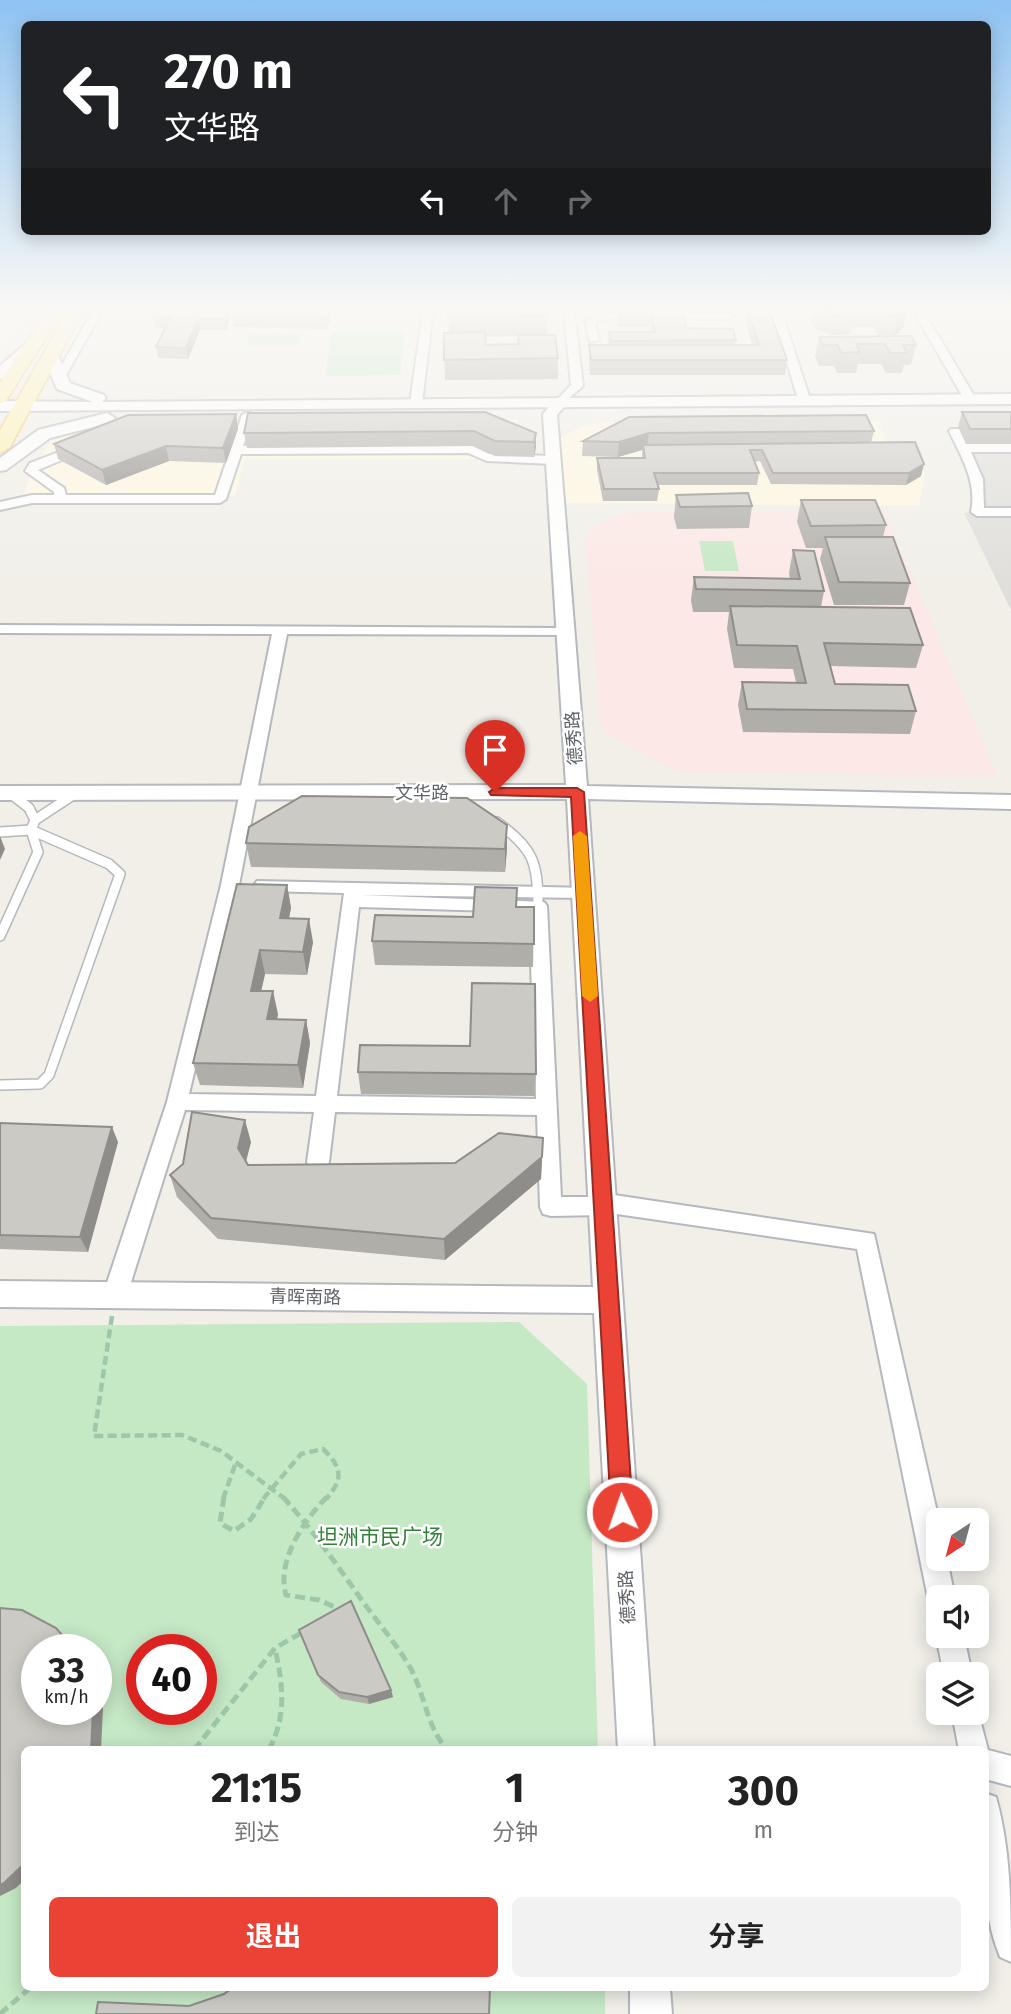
<!DOCTYPE html>
<html lang="zh">
<head>
<meta charset="utf-8">
<style>
	body { margin:0; font-family:"Fira Sans","Noto Sans SC",sans-serif; background:#f2f2f2; color:#222; height:100vh; display:flex; flex-direction:column; font-size:26px; white-space:nowrap }
	* { box-sizing:border-box; margin:0 }
	p { font-size:23px; color:#767676 }
	.icon { flex:none; width:38px; height:38px; fill:none; stroke:currentColor; stroke-width:2; stroke-linecap:round; stroke-linejoin:round }
	.map { position:relative; flex:1; overflow:hidden }
	.sheet { position:absolute; left:21px; top:1746px; width:968px; height:245px; display:flex; flex-direction:column; background:#fff; border-radius:10px; box-shadow:0 4px 18px #0003 }
	.sheet>* { flex:none }
	.hud { position:absolute; left:21px; top:21px; width:970px; height:214px; border-radius:10px; box-shadow:0 4px 18px #0003; background:#202124; color:#fff; overflow:hidden }
	.needle { width:46px; rotate:216deg }
	.tools { position:absolute; left:926px; top:1508px; display:grid; gap:14px }
	.tools a { display:grid; place-items:center; width:63px; height:63px; border-radius:10px; background:#fff; box-shadow:0 4px 18px #0003; font-size:35px }
	.speed { position:absolute; left:21px; top:1634px; display:flex; gap:14px; font-size:35px; font-weight:700; text-align:center }
	.speed>* { display:grid; place-content:center; width:91px; height:91px; border-radius:50%; background:#fff; box-shadow:0 4px 18px #0003; line-height:1 }
	.speed small { font-size:18px; font-weight:400 }
	.speed .limit { border:10px solid #d22; background:#fff; color:#111 }
	.pin { position:absolute; display:grid; place-items:center; width:60px; height:60px; color:#fff; margin:-72px -30px; border-radius:50% 50% 50% 0; rotate:-45deg; box-shadow:0 0 7px #0007 }
	.pin .icon { rotate:45deg }
	.me { position:absolute; width:77px; margin:-38px; rotate:357deg; stroke-linejoin:round; filter:drop-shadow(0 0 5px #0008) }
	.turn { display:flex; align-items:center; gap:24px; height:147px; padding:0 28px; font-size:32px }
	.turn .icon { width:91px; height:91px; stroke-width:2.5 }
	.turn b { display:block; font-size:49px; line-height:60px }
	.lanes { display:flex; align-items:center; height:66px; padding:0 28px; background:#0003; justify-content:center; gap:35px; direction:ltr }
	.lanes .off { opacity:.35 }
	.eta { display:flex; justify-content:space-evenly; align-items:center; height:119px; text-align:center }
	.eta b { font-size:42px; font-weight:700; line-height:49px }
	.button { display:flex; gap:14px; margin-top:auto; padding:14px 28px }
	.button a { flex:1; height:80px; border-radius:10px; background:#ea4335; color:#fff; font-size:28px; font-weight:700; line-height:80px; text-align:center }
	.button a+a { background:#f2f2f2; color:#222 }
	.map>svg:first-child { display:block }
</style>
</head>
<body>
<div class="map">
<svg width="1011" height="2014" viewBox="0 0 1011 2014">
	<rect width="100%" height="100%" fill="#f1efe8"/>
	<path fill="#fef7e0" d="M0,310H25L0,350Z
		M111,420H518L519,459H245L235,496H23L34,466L51,441Z
		M880,421L888,448L916,449L925,473L919,506L556,503L551,442L584,426L602,422Z"/>
	<path fill="#e0deda" d="M963,448H1011V610L964,513L977,512Z"/>
	<path fill="#fce8e6" d="M884,510L997,776L676,772L602,730L585,538L589,531L601,522L633,512Z"/>
	<path fill="#c5e8c5" fill-rule="evenodd" d="M332,331H405L400,375L325,376Z
		M302,333L299,345L246,346L250,334Z
		M699,541H733L739,571H705Z
		M519,1322L587,1384L598,1750H24V1988H605V2014H0V1326ZM37,1650H96V1710H37ZM142,1650H201V1710H142Z"/>
	<g fill="none" stroke-linecap="round" stroke-linejoin="round">
		<g stroke="#b5b8bc" stroke-width="12">
			<path id="service" d="M10,793L29,808L35,820
				M497,822C533,848 538,862 538,906
				M0,832L31,830L109,864L120,874L49,1075L40,1084L0,1085
				M0,936L38,852L31,830L35,820L76,793"/>
		</g>
		<g stroke="#b5b8bc" stroke-width="4">
			<path id="minor" d="M93,310H137L132,313H101L64,379L55,381L54,379Z
				M423,310H433L422,403L416,406L410,403Z
				M564,310H574L583,386L562,404L556,401L571,385Z
				M771,310H781L810,399L808,401L798,399Z
				M913,310H923L976,399L974,401L964,399Z
				M604,313H730L735,316L730,319H606L595,323L599,340L590,342L585,322Z
				M248,412L254,415L243,446L470,445L489,454L553,456L559,460L553,464L487,461L468,453L241,454L226,499L220,503H32L0,510V502L32,495H54V492L25,471L30,463L82,443L86,444V450L38,470L64,488L66,495H215L242,415Z
				M951,429H959L967,444H1011V452H971L983,479L984,508H1011V516H977L971,512C977,482 962,458 949,431Z
				M0,625L572,628V634L567,635L287,634L239,885L189,1094L316,1096L344,893L263,891L254,885L257,881L590,888L593,892L584,898L361,895L544,902L547,906L561,1197H593L601,1193L874,1234L939,1521L938,1559H947L955,1598H938V1610L932,1608L928,1598L857,1249L610,1213L603,1215L551,1216L543,1214L540,1207L537,1115L335,1112L329,1162L326,1168L318,1171L310,1168L307,1162L314,1112L185,1110L127,1295L123,1302L115,1305L107,1302L103,1295L167,1102L221,885L272,634L0,633ZM359,907L529,912L536,1099L337,1096Z
				M938,1632V1636H964L972,1675H944L936,1636Z
				M976,1704L988,1750L1011,1756V1786L985,1779V1750H959L952,1713H976Z
				M985,1793L996,1797C1011,1849 1011,1908 1011,1962L1000,1957C979,1907 985,1847 985,1793Z"/>
		</g>
		<g stroke="#b5b8bc" stroke-width="4">
			<path id="tertiary" d="M562,397L569,401L557,415L587,786L1011,795V809L588,799L654,1750H618L594,1313L0,1307V1281L593,1287L567,799L0,800V786L566,785L543,414L557,398Z
				M630,1988H670L672,2014H630Z"/>
		</g>
		<g stroke="#b6babf" stroke-width="4">
			<path id="secondary" d="M35,338L40,340L43,343L40,346L6,377L0,379V366L30,340Z
				M51,352L59,357L70,383L104,395L106,398L102,402L1011,394V404L0,411V401L93,402L57,389L43,357Z
				M107,413L115,418L113,422L50,438L6,470L0,471V458L38,430Z"/>
		</g>
		<g stroke="#f2c960" stroke-width="3">
			<path id="primary" d="M68,310H84L10,447L0,453V430Z
				M49,315L57,320L6,401L0,403V383L43,316Z"/>
		</g>
		<path stroke="#9cc7a9" stroke-width="4.5" stroke-dasharray="9 4.5" stroke-linecap="butt" d="M112,1316L94,1436L182,1435L221,1451L285,1499
			M223,1499L236,1462
			M263,1499L301,1454L323,1449C342,1467 344,1479 326,1499"/>
		<path stroke="#9cc7a9" stroke-width="5" stroke-dasharray="10 5" stroke-linecap="butt" d="M224,1497L220,1523L234,1531L251,1519L265,1497
			M283,1497C312,1529 336,1564 361,1599C378,1623 396,1643 411,1669C425,1695 427,1729 448,1750
			M327,1497C304,1520 276,1561 286,1595L319,1600L339,1609
			M194,1750L275,1648L303,1632
			M269,1750C287,1715 283,1686 275,1648
			M0,2014L30,1988"/>
		<use href="#service" stroke="#fff" stroke-width="9"/>
		<use href="#minor" fill="#fff" fill-rule="evenodd"/>
		<use href="#tertiary" fill="#fff" fill-rule="evenodd"/>
		<use href="#secondary" fill="#fff" fill-rule="evenodd"/>
		<use href="#primary" fill="#fff2af" fill-rule="evenodd"/>
	</g>
	<path fill="#afaea9" fill-rule="evenodd" d="M157,310L230,320L226,330H200L188,359L158,358L156,347L165,328H155L153,318Z
		M329,310L330,320L327,329L234,327L233,317Z
		M448,310L547,316V335L558,358V379L445,380L444,333H449ZM518,336V344L486,345L485,337Z
		M618,310H683L686,328L736,340L735,345H752L745,320L746,310H769L787,360L785,375H590L589,359V345H608L609,332H651V327H618Z
		M813,310H907L903,329L894,336H878L874,327H852L850,335H832L815,329L811,321Z
		M819,337L916,345L911,365H904L902,373H886L881,364H858L856,373H837L834,366H819L815,357Z
		M485,412L536,433L534,457L495,456L474,446L247,448L244,433Z
		M962,412H1011V444H966L958,427Z
		M236,414L238,429L226,463L169,461L106,485L58,459L54,444Z
		M629,417L874,431L871,443L921,476L906,485L771,484L760,461L754,462L759,473L757,485H657L659,489L657,501H603L597,470V458H642V450L618,457L582,456L583,441Z
		M676,495L752,506L749,528L677,529L674,517Z
		M801,500L886,525L883,537L910,583L904,605H834L820,559L823,548H806L797,522Z
		M793,550L824,591L821,607L923,645L916,668L830,666L835,684L916,711L910,734L743,732L738,705L742,682H796L793,669L734,668L727,629L729,612H693L691,600L694,577L790,579L789,573Z
		M507,825V848L505,872L251,867L246,843Z
		M287,885L291,908L289,918L313,942L307,975L265,974L261,991L278,1014L277,1019L306,1020L310,1043L303,1088L200,1085L193,1063Z
		M534,907L533,967L375,965L372,941L473,917Z
		M358,1072L536,1074L535,1096L361,1094Z
		M0,1123L118,1142L88,1252L0,1249Z
		M543,1138L541,1179L445,1260L218,1239L177,1197L170,1175L251,1142L246,1161L248,1165L455,1163Z
		M299,1630L391,1690L393,1697L369,1704L341,1699L321,1682Z"/>
	<path fill="#8f8d8a" d="M228,310L230,320L226,330L224,319Z
		M329,310L330,320L327,329L326,318Z
		M905,310H907L903,329L894,336L898,316Z
		M198,319L200,330L188,359L186,348Z
		M236,414L238,429L226,463L223,448Z
		M536,433V448L534,457V442Z
		M649,433L647,448L643,445L642,450L618,457L619,442Z
		M166,446L169,461L106,485L102,470Z
		M924,464L921,476L906,485L909,473Z
		M507,825V848L505,872V849Z
		M0,836L5,849L0,860Z
		M287,885L291,908L284,941L280,918Z
		M309,919L313,942L307,975L303,952Z
		M260,950L265,974L256,1014L251,991Z
		M273,991L278,1014L272,1042L267,1019Z
		M306,1020L310,1043L303,1088L298,1065Z
		M245,1120L251,1142L244,1169L238,1148Z
		M112,1127L118,1142L88,1252L80,1237Z
		M543,1138L541,1179L445,1260L444,1239Z
		M96,1688L103,1708L101,1750H91L93,1710H96Z
		M391,1690L393,1697L369,1704L367,1697Z
		M24,1864V1880L16,1888L0,1896V1885Z"/>
	<path fill="#cccac5" stroke="#8f8d8a" stroke-width="2" d="M157,310H228L224,319H198L186,348L156,347L170,318H153Z
		M236,310H329L326,318L233,317Z
		M448,310H546L547,316L448,317Z
		M618,310H683L686,328L733,329L736,340L611,341L609,332H655L652,313H619Z
		M748,310H769L787,360H591L589,345H759Z
		M821,310H851L854,315L836,316Z
		M879,310H905L898,316H882Z
		M485,332L486,345L519,344L518,335H555L558,358L444,360V333Z
		M911,336L916,345H903L907,353H890L885,344H856L860,352L841,353L838,345H823L819,337Z
		M485,412L536,433L534,442L495,441L474,431L244,433L248,413Z
		M962,412H1011V429H970Z
		M236,414L223,448L166,446L102,470L54,444L128,415Z
		M866,415L874,431L649,433L619,442L583,441L629,417Z
		M915,442L924,464L909,473H773L762,450H750L759,473H654L659,489H604L597,458H645L643,445Z
		M748,493L752,506L680,507L676,495Z
		M801,500H875L886,525L811,526Z
		M825,537H893L910,583L839,582Z
		M793,550L814,551L824,591L696,589L694,577L800,579Z
		M730,606L910,608L923,645L824,643L835,684L908,685L916,711L747,709L742,682L806,683L797,646L737,645Z
		M302,796L467,798L507,825L505,849L246,843L249,827Z
		M237,884L287,885L280,918L309,919L303,952L260,950L251,991H273L267,1019L306,1020L298,1065L193,1063Z
		M475,887L517,888L516,907H534V944L372,941L375,915L473,917Z
		M472,983L535,984L536,1074L358,1072L360,1045L470,1046Z
		M192,1112L245,1120L238,1148L248,1165L455,1163L499,1133L543,1138L542,1157L444,1239L211,1218L170,1175L183,1164Z
		M0,1123L112,1127L80,1237L0,1235Z
		M351,1601L391,1690L367,1697L339,1692L318,1675L299,1630Z
		M0,1608L22,1610L56,1628L75,1650H37V1710H93L91,1750H24V1864L4,1883L0,1885Z
		M232,1988H490L489,2014H96L98,2002L189,2006L224,1994Z"/>
	<linearGradient id="sky" x2="0" y2="1"><stop stop-color="#8fc3f1"/><stop offset="0.52" stop-color="#f9f8f5"/><stop offset="1" stop-color="#f9f8f5" stop-opacity="0"/></linearGradient>
	<rect width="1011" height="592" fill="url(#sky)"/>
	<path fill="#ea4335" stroke="#982c22" stroke-width="2" d="M495,788H577L584,792L633,1512L630,1519L622,1523L614,1519L611,1512L571,797L491,795L489,792Z"/>
	<path fill="#f59e0b" d="M580,831L587,836L598,996L590,1002L582,996L573,836Z"/>
	<g text-anchor="middle" dominant-baseline="central" stroke-width="5" stroke-linejoin="round" paint-order="stroke">
		<g font-size="18" fill="#5f6368" stroke="#fff">
			<text transform="translate(574 738) rotate(-94)">德秀路</text>
			<text x="422" y="793">文华路</text>
			<text transform="translate(305 1297) rotate(1)">青晖南路</text>
			<text transform="translate(627 1597) rotate(-93)">德秀路</text>
		</g>
		<g font-size="21" fill="#348238" stroke="#fff">
			<text x="380" y="1537">坦洲市民广场</text>
		</g>
	</g>
</svg>
<div class="tools">
<a><svg class="needle" viewBox="-14 -14 28 28"><path d="M0-13l5 13h-10z" fill="#e53935"/><path d="M0 13l5-13h-10z" fill="#767676"/></svg></a>
<a><svg class="icon" aria-label="sound" viewBox="0 0 24 24"><path d="M4 9h4l5-4v14l-5-4H4zM17 9q2 3 0 6"/></svg></a>
<a><svg class="icon" aria-label="layers" viewBox="0 0 24 24"><path d="M12 4l9 5-9 5-9-5zM3 14l9 5 9-5"/></svg></a>
</div>
<div class="speed"><div>33<small>km/h</small></div><div class="limit">40</div></div>
<div class="pin" style="left:495px;top:792px;background:#d93025"><svg class="icon" aria-label="arrive" viewBox="0 0 24 24"><path d="M6 21V4h12l-3 4 3 4H6"/></svg></div>
<svg class="me" style="left:622px;top:1512px" viewBox="-20 -20 40 40"><circle r="17" fill="#ea4335" stroke="#fff" stroke-width="3"/><path d="M0-11L8 9 0 5-8 9z" fill="#fff"/></svg>
<div class="hud">
<div class="turn"><svg class="icon" aria-label="left" viewBox="0 0 24 24"><path d="M17 20v-9H6M10 6l-5 5 5 5"/></svg><div><b>270 m</b>文华路</div></div>
<div class="lanes"><svg class="icon" aria-label="left" viewBox="0 0 24 24"><path d="M17 20v-9H6M10 6l-5 5 5 5"/></svg><svg class="icon off" aria-label="ahead" viewBox="0 0 24 24"><path d="M12 20V5M6 11l6-6 6 6"/></svg><svg class="icon off" aria-label="right" viewBox="0 0 24 24"><path d="M7 20v-9h11M14 6l5 5-5 5"/></svg></div>
</div>
<section class="sheet">
<div class="eta">
<div><b>21:15</b><p>到达</p></div>
<div><b>1</b><p>分钟</p></div>
<div><b>300</b><p>m</p></div>
</div>
<div class="button"><a>退出</a><a>分享</a></div>
</section>
</div>
</body>
</html>
